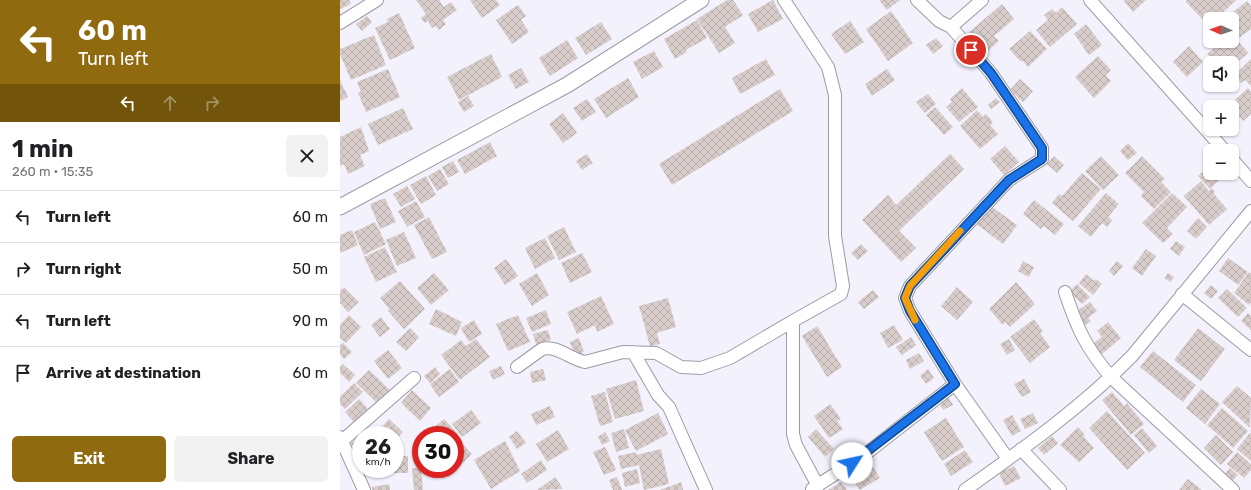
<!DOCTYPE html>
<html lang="en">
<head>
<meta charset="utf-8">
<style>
	body { margin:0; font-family:Rubik,sans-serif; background:#f2f2f2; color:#202124; height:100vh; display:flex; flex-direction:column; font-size:15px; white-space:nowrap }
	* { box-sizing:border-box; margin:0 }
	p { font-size:13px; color:#757577 }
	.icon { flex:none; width:22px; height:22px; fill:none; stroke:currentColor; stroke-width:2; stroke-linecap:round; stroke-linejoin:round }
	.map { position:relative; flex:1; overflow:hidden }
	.sheet { display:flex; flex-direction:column; background:#fff; width:340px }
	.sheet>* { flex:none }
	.guide { background:#8f6a0e; color:#fff; overflow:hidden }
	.needle { width:26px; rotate:272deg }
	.controls { position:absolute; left:863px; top:12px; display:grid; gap:8px }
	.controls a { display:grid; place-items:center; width:36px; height:36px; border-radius:6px; background:#fff; box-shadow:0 1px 3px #0004; font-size:20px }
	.speed { position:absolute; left:12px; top:426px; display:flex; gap:8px; font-size:20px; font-weight:700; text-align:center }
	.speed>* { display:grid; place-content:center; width:52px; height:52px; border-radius:50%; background:#fff; box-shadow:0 1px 3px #0004; line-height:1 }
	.speed small { font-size:10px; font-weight:400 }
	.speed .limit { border:6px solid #d22; background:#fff; color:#111 }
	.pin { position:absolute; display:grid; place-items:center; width:34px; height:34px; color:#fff; margin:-17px; border:2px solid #fff; border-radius:50%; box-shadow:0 1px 4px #0007 }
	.me { position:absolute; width:44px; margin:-22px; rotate:55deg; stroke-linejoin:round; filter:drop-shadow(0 0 3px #0008) }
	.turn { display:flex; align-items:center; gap:14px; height:84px; padding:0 12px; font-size:18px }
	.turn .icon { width:52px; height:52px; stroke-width:2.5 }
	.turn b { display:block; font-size:28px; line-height:34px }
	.lanes { display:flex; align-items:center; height:38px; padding:0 12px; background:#0003; justify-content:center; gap:20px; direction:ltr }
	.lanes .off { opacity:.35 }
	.round { display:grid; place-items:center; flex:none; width:42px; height:42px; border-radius:6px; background:#f2f2f2 }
	.overview { display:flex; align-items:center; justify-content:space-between; height:68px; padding:0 12px }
	h1 { font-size:24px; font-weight:700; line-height:30px }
	.cta { display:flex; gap:8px; margin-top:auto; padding:8px 12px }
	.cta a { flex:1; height:46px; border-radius:6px; background:#8f6a0e; color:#fff; font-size:16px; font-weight:700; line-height:46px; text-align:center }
	.cta a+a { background:#f2f2f2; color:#202124 }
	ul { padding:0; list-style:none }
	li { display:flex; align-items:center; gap:12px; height:52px; padding:0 12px; border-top:1px solid #e0e0e0 }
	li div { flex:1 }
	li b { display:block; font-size:15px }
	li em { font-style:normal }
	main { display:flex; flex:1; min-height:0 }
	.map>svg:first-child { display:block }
</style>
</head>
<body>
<main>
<section class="sheet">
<div class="guide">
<div class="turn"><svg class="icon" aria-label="left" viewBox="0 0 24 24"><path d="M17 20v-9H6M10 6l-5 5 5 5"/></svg><div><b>60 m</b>Turn left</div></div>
<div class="lanes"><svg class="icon" aria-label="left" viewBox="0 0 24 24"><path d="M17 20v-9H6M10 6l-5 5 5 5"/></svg><svg class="icon off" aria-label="ahead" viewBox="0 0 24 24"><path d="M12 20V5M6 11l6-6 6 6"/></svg><svg class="icon off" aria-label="right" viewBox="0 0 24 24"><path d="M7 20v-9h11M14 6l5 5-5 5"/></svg></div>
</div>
<div class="overview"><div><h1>1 min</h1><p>260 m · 15:35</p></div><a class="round"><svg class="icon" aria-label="close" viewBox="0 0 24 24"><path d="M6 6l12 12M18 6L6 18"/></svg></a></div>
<ul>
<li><svg class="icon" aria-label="left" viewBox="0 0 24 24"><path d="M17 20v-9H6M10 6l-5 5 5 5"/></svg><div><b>Turn left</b></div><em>60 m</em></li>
<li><svg class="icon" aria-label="right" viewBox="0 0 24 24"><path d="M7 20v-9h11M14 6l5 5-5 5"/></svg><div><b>Turn right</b></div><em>50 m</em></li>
<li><svg class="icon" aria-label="left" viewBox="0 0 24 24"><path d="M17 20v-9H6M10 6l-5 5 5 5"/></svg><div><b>Turn left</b></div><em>90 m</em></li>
<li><svg class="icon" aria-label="arrive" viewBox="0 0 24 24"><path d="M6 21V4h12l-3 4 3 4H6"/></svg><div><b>Arrive at destination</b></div><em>60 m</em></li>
</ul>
<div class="cta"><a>Exit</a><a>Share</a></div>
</section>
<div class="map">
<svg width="911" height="490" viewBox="0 0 911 490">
	<defs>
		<pattern id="building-cross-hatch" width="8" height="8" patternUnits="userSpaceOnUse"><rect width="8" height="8" fill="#d9cdcb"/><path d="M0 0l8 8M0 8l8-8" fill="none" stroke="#b9afad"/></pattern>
	</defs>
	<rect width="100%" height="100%" fill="#f2f1fc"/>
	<path fill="url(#building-cross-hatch)" d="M0,0H9L11,4L0,9Z
		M76,0H99L104,7L111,2L117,10L103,20L106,24L99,30L96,26L92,28L88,21L85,23L81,18L86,14Z
		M130,0H156L160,5L142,18Z
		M387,0H393L403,15L385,27L395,43L379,53L357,19Z
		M433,0L443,19L418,32L408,14Z
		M539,0H560L547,10Z
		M785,0H806L793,12L784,1Z
		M847,0H896L876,19H870L869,26L846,2Z
		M907,1L911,6V29L900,37L892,27V19L885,18Z
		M662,4L674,19L654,36L659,41L644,54L627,34Z
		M178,5L186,16L181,20L189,32L172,44L156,20Z
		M722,7L737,24L710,47L696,30L708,20L704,15L712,9L716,13Z
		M551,11L573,43L548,61L526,29Z
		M59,13L75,48L50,60L35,28L48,22L47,19Z
		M27,16L32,22L22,31L16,24Z
		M357,20L367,38L346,50L347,52L335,59L324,39Z
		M510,21L524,42L505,54L491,34Z
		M261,22L272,39L246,55L235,38Z
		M746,24L762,45L749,55L734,34Z
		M690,31L707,49L688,67L682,60L681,62L669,49Z
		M892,34L908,53L892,67V63H875L867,54L882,41H892Z
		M34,35L46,65L11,80L0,54V49Z
		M596,38L603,46L593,54L586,45Z
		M227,40L238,58L210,76L199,58Z
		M849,46L863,62L847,77L833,62Z
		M314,51L323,67L302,79L293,62Z
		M151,54L162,77L119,100L107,77Z
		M758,56L771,70L766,75L771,81L754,98L735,77Z
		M426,59L435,75L400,94L392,78Z
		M911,59V86L905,80L901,83L894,75Z
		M181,68L189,82L176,89L168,75Z
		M48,69L60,97L26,112L18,93L21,92L17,82Z
		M547,69L555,80L532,96L525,84Z
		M288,78L299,97L266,118L254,99Z
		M680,79L693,91L683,102L670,90Z
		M0,80L8,97L0,101Z
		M622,88L638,107L619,122L606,107L612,102L610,99Z
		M908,88L911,92V114L903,121L892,107L889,105Z
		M440,89L453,111L332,185L319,164Z
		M588,94L596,104L585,113L576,102Z
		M128,96L134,106L124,112L118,102Z
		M656,98L660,102L651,109L648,105Z
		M247,99L256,112L242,121L233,108Z
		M595,107L613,127L604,135L586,115Z
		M63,108L73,129L38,145L28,124Z
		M637,110L643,117L646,114L653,122L650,125L658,134L640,149L620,126Z
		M223,113L237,133L223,143L209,124Z
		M21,127L29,151L20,155L25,166L8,174L4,164L0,166V137Z
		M150,142L157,156L125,174L117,160Z
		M788,143L797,153L788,160L780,151Z
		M665,146L679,162L664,175L650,159Z
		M247,154L253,163L242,170L236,161Z
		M610,154L624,169L559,231L576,248L561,262L522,220L548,195L556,205Z
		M714,156L724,165L717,173L707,164Z
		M761,156L779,175L763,190L745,171Z
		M802,156L825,179L821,182L831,192L814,209L801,196L804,192L785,173Z
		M113,161L119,172L108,178L102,167Z
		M870,165V173H882L884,175L870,189L858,176Z
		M100,169L109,184L97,191L88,176Z
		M742,173L761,189L733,221L712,203L719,194L722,196Z
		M86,176L96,195L81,204L70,185Z
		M861,181L869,191L872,188L875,192L873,193L887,209L869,225L844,196Z
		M67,186L75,199L61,207L53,194Z
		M766,193L779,204L768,217L772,220L767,227L762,223L751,237L738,226Z
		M832,193L847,207L827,228L833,234L823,243L802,223Z
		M45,198L56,222L40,229L30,204Z
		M694,200L724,224L715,235L704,226L701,229L683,214Z
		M76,201L85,217L67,227L58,211Z
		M648,204L677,225L663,244L635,223Z
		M89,217L107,252L92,259L74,225Z
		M858,218L867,227L856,239L847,231Z
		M35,222L46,244L24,255L14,232Z
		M224,227L236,252L219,260L207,236Z
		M12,230L18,245L0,253V235Z
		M64,232L76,258L57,266L46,240Z
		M205,238L215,258L195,269L185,248Z
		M836,241L845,247L839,256L830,249Z
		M521,244L528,251L518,260L511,253Z
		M45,247L57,272L36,282L24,257Z
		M806,249L816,256L802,276L792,268Z
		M242,253L252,272L230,283L221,263Z
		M888,258L908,272L898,285L879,271Z
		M166,259L178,276L165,285L154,268Z
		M683,261L694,267L689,277L678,271Z
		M777,261L783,266L774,276L769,271Z
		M909,272L911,274V302L909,305L894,293Z
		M94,273L109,290L91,305L77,288Z
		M197,273L209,295L192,306L179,284Z
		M828,273L834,277L830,282L824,278Z
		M746,274L754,281L756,279L762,284L753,295L739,283Z
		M60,281L85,309L64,329L48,311L50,310L40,298Z
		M676,282L695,304L670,327L665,322L663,325L649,309Z
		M737,284L750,297L742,304L734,296L732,298L727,294Z
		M871,285L878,291L871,299L864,293Z
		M4,287L19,302L8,312L0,303V291Z
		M617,287L633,302L617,320L601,306Z
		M887,289L907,308L898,317L878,298Z
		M533,290L539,297L524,309L518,302Z
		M261,296L274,324L257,332L255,325L237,334L227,312Z
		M328,298L336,327L317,333L320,344L310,346L299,306Z
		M750,302L757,311L748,318L751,321L744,326L734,313Z
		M96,309L122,322L116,336L89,324Z
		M206,310L211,324L192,332L186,318Z
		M908,313L911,316V330L901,321Z
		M9,315L21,327L6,343L0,338V325Z
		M178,315L190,342L168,351L156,324Z
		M41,317L50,329L40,337L31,325Z
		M694,319L703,331L700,333L710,347L690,363L670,337Z
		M134,320L142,334L129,342L121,328Z
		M768,322L781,338L761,355L752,344L762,337L757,331Z
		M554,325L563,340L548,348L540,333Z
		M477,326L502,367L487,377L462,336Z
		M70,328L79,337L66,351L56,342Z
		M858,328L885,349L861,381L834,360Z
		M208,330L211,340L196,344L193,334Z
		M571,337L576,345L562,355L556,347Z
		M239,338L244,352L235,355L230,342Z
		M136,339L150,357L120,380L101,355L121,340L126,346Z
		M669,339L675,350L667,355L660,344Z
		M3,343L12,352L4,359L0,354V345Z
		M48,350L62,368L48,379L34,361Z
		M813,351L856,385L843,402L800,367Z
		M579,353L584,361L570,369L566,360Z
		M3,364L15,375L9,382L0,373V367Z
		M161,366L165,374L153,380L149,371Z
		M95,367L100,374L90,383L84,376Z
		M110,369L119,382L99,397L90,384Z
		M203,369L206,380L192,383L190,372Z
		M588,369L594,378L586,384L580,376Z
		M29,370L51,391L38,404L16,383Z
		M684,379L691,392L682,397L674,384Z
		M296,380L304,411L275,419L266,389Z
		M14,383L23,392L5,409L0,404V397Z
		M897,386L911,398L910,428L882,402Z
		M861,389L880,404L865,424L846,408Z
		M72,390L91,408L80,421L61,403Z
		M265,392L273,422L260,426L251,396Z
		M772,392L784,406L787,403L804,424L791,435L762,400Z
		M608,397L613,405L603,410L599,402Z
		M19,399L28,409L14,422L5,412Z
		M490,404L501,419L497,421L503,429L489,438L474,416Z
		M210,406L215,417L196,425L191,414Z
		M882,408L908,431L893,448L867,425Z
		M131,410L141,423L122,437L112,424Z
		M767,411L805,453L787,470L749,428Z
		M318,413L328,434L296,451L285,430Z
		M693,413L698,423L685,429L680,419Z
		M672,415L681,431L672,436L663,420Z
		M606,418L624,447L602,461L584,432Z
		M49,419L63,432L55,441V435H38L36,433Z
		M104,419L118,434L115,436L99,435L93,428Z
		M738,427L745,435L743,436L754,448L739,462L720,445Z
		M802,428L817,446L809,453L794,435Z
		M284,429L289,448L276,452L271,433Z
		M476,429L494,449L485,457L468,437Z
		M22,430L28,435H21V451L11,444Z
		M218,430L229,449L207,462L196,444Z
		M177,431L186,443L177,449L169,437Z
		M265,432L270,441L262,445L258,437Z
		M910,433L911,434V461L897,449Z
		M876,435L893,452L881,465L864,448Z
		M712,436L718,443L704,455L698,448Z
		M118,439L132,454L109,477L101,469H115V442Z
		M165,441L180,471L151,489L134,460Z
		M265,447L276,470L264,475L253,452Z
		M321,449L329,484L304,490L299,465L281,469L278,456L296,452V455Z
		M625,450L633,462L611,476L604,464Z
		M897,452L911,464V470L904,478L887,464Z
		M55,456H68V473H48V469H55Z
		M201,460L207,470L187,483L181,474Z
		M523,463L528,470L533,467L540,478L520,490L509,473Z
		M674,466L681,478L665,486L659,473Z
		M72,468H81L83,490H74Z
		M890,468L898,475L890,483L883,476Z
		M297,469L300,483L285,487L282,473Z
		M215,477L223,489L197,490Z
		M277,477L282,490H273L269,480Z
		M848,479L862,490H839Z
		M341,482L343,490H320Z
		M501,482L507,490H488Z
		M49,484L50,490H32V487Z"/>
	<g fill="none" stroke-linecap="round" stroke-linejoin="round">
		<g stroke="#9c9ba4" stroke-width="14">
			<path id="minor" d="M444,0L488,67L495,95V236L503,286L501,294L453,321V434L456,445L478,486
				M577,0L599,21L611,27L651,73L702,148V159L669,180L570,286L565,298L570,311L615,384L668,459
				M750,0L885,151
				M0,23L37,0
				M611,27L642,0
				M892,159L911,181
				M725,292C737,328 746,348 771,377L893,490
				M842,294L911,350
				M293,352L318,395L329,407L366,490
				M177,367L202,349C217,345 230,359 245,362L283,352L316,353L341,367L361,368L390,358L453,321
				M0,437L24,490
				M3,440L74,378
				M681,449L720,490
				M472,489L523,456L615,384
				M625,490C683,449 742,407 792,356L911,211"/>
		</g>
		<g stroke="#9c9ba4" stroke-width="17">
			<path id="tertiary" d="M0,207L227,85L361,0"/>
		</g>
		<use href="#minor" stroke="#fff" stroke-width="12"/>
		<use href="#tertiary" stroke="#fff" stroke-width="15"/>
	</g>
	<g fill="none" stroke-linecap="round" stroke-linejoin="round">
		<g stroke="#114b97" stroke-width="10">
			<path id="route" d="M512,463L615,384L570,311L565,298L570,286L669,180L702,159V148L651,73L631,50"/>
		</g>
		<use href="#route" stroke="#1a73e8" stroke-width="7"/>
		<path stroke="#f59e0b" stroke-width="7" d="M575,320L565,298L570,286L620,231"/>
	</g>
</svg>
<div class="controls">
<a><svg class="needle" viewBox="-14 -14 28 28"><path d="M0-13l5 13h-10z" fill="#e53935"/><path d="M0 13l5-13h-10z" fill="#757577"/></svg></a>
<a><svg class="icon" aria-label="sound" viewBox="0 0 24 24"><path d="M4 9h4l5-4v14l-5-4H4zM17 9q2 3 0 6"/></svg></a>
<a>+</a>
<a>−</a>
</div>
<div class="speed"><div>26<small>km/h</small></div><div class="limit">30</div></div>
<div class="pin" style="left:631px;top:50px;background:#d93025"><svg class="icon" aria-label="arrive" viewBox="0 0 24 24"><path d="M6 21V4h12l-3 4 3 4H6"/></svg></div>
<svg class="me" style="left:512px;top:463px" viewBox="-20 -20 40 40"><circle r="19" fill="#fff"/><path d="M0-13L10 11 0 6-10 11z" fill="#1a73e8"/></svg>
</div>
</main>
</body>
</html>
